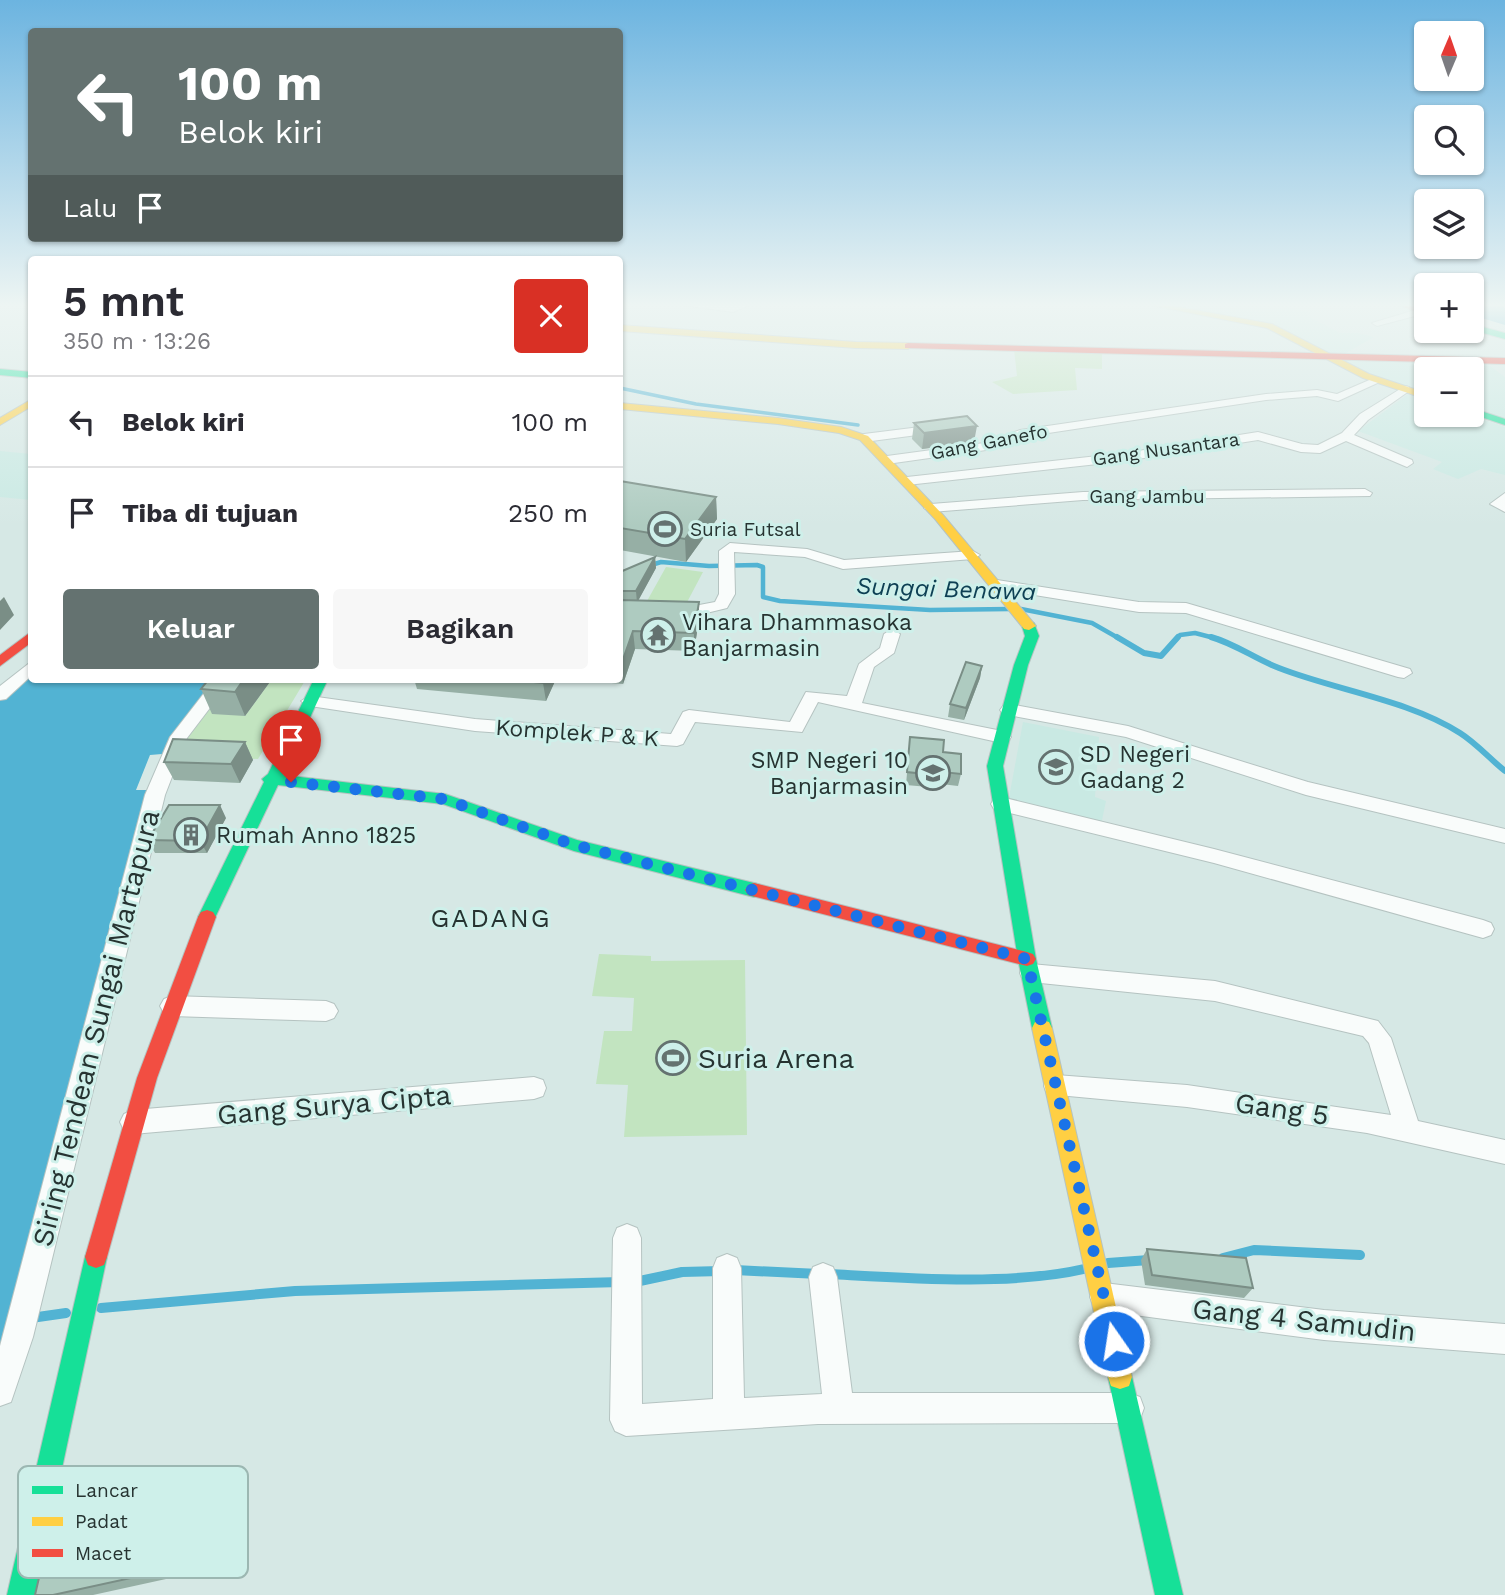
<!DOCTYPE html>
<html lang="id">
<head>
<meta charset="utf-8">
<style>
	body { margin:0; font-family:"Work Sans",sans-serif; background:#f7f7f7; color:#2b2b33; height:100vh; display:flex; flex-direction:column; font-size:26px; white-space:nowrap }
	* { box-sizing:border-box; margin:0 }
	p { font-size:23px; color:#7c7c81 }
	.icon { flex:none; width:38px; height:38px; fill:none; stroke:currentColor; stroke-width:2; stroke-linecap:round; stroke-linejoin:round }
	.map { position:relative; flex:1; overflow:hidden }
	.side { position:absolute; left:28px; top:256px; width:595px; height:427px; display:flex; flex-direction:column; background:#fff; border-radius:7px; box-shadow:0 2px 5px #0004 }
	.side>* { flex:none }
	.guide { position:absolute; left:28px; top:28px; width:595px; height:214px; border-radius:7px; box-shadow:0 2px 5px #0004; background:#647270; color:#fff; overflow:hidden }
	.needle { width:46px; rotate:2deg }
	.fabs { position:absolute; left:1414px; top:21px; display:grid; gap:14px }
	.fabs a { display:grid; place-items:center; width:70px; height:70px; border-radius:7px; background:#fff; box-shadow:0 2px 5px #0004; font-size:35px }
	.pin { position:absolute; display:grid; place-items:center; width:60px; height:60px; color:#fff; margin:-72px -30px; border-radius:50% 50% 50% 0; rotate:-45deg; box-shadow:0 0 7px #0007 }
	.pin .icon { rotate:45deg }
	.me { position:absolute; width:77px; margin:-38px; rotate:347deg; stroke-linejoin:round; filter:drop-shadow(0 0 5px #0008) }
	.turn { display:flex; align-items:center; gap:24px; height:147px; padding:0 35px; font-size:32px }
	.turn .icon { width:91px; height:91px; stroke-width:2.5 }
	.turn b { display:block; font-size:49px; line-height:60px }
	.then { display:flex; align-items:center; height:66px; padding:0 35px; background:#0003; gap:14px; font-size:26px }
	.round { display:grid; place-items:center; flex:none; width:74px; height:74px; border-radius:7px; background:#f7f7f7 }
	.overview { display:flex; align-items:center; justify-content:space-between; height:119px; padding:0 35px }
	h1 { font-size:42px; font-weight:600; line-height:52px }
	.cta { display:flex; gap:14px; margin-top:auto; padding:14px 35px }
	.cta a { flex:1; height:80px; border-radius:7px; background:#647270; color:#fff; font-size:28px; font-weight:600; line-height:80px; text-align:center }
	.cta a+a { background:#f7f7f7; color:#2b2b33 }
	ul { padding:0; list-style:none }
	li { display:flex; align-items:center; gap:21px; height:91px; padding:0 35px; border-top:2px solid #e1e1e2 }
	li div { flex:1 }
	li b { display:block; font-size:26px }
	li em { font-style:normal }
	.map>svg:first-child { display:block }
</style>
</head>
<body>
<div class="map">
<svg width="1505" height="1595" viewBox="0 0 1505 1595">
	<rect width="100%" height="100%" fill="#d6e8e5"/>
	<path fill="#c9e9e3" d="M1152,303H1269L1311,313L1308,316L1340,333H1357L1374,337L1341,356L1335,355L1274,325Z
		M1337,358L1486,363L1505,377V419L1472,409V369H1426V395L1392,384Z
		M1408,394L1426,400V415H1469L1505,427V475L1481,469L1458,479L1433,469L1442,462L1358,431Z
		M0,451L31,454V500L0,497Z
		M1023,722L1099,737L1095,797L1106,801L1101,825L1008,803Z"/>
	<path fill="#c2e4c0" d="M1014,349L1102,351V369L1075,368L1077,390L1013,394L992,382L1017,376Z
		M666,567L703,572L685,606L647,601Z
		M230,679L245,716L272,679H306L258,759L178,756L184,738Z
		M599,954L651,956V961L745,960L747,1135L624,1137L628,1085L596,1084L604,1031H632L634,998L592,996Z"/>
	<path fill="#52b3d3" d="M1472,303H1505V325L1472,315Z
		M31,673L32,679H216L162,754L150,755L136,790H147L0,1368V686L15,685Z"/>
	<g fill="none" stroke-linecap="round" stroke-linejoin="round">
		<path stroke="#52b3d3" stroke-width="3.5" d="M620,388L696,404L858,425"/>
		<path stroke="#52b3d3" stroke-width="4.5" d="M648,566L661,562L709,566L757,565L763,567V597L780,601L930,610L1010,609
			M1021,609L1092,623L1120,639
			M1176,639L1180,635L1195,633L1218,639"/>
		<path stroke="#52b3d3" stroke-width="6" d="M1117,637L1144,653L1161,656L1178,637
			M1211,637C1236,644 1255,659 1279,668C1335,690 1409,700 1460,733C1476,743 1490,759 1505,771"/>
		<path stroke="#52b3d3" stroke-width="10" d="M1223,1258L1254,1250L1360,1255
			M1108,1263L1149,1260
			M735,1270L819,1274
			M830,1274C905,1278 1011,1286 1084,1269
			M635,1282L682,1272L721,1271
			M101,1308L295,1291L621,1282
			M31,1318L66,1313"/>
		<g stroke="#b5c3c1" stroke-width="2">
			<path id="street" d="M667,303L732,306L754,303L733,312Z
				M1422,308L1426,313L1377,326L1372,323Z
				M1374,378L1384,380L1338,401L1317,396L1266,400L1022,437L986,450L887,464L881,460L887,456L984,443L1020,430L1266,394L1317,390L1337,394Z
				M1405,386L1409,387V391L1368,420L1354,435L1412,460L1413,463L1407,467L1346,441L1320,453L1301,452L1258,440L1125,461L907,485L900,481L907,477L1125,453L1258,432L1302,444L1318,445L1342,433L1360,414Z
				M936,425L942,429L940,432L864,442L858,438L864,434Z
				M1365,489L1372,493L1370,496L1083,500L931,512L924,508L931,504L1083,492Z
				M1505,493V512L1490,504Z
				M730,543L807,549L844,560L973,551L980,555L973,559L843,569L805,557L734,552L735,594L727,608L694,616L620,615V605L694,606L715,602L719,594V551Z
				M997,580L1139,602L1186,603L1410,669L1412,673L1404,678L1398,677L1186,613L1139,612L992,588V582Z
				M892,629L900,634L894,653L874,667L862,703L1002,731L1011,737L1008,741L1002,743L818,702L802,732L695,722L683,744L677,746L475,731L310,706L301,701L310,696L475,719L671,734L683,712L689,710L790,722L806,692L847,696L859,664L880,648L884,634Z
				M32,661V675L6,699L0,700V686Z
				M215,679H232L187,738L165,795L33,1337L11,1402L0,1406V1346L145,795L170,737Z
				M1009,704L1128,726L1308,782L1505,829V843L1306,795L1126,737L1003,714L1000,710L1003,706Z
				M1001,797L1214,849L1483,920L1491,923L1494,929L1491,935L1483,938L1214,863L994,809L991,804L994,799Z
				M1031,964L1215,981L1378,1021L1391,1038L1418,1121L1505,1140V1164L1367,1133L1187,1107L1047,1094L1044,1086L1047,1078L1056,1075L1187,1085L1391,1115L1369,1043L1363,1036L1215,1001L1031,982L1023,980L1020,973L1023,966Z
				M172,996L326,1001L334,1004L338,1011L334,1018L326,1021L172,1016L164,1013L160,1006L164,999Z
				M534,1077L543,1080L546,1088L543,1096L534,1099L133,1134L124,1130L120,1122L124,1114L133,1110Z
				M627,1224L637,1228L641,1238L642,1404L713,1399V1268L717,1258L727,1254L737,1258L741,1268L744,1398L822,1394L809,1277L813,1267L823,1263L833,1267L837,1277L852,1393H1129L1140,1397L1144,1408L1140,1419L1129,1423L818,1424L626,1436L615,1431L610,1420L613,1238L617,1228Z
				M1104,1283L1324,1310L1505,1324V1354L1324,1340L1104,1311L1094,1307L1090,1297L1094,1287Z"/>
		</g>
		<g stroke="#b5c3c1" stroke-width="2">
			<path id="fast" d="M1472,324L1505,333V339L1472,330Z
				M0,369L32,372V378L0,375Z
				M1472,408L1505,419V425L1472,414Z
				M1029,622L1034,623L1039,636L1028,665L1003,766L1036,959L1052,1028L1049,1034L1042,1036L1035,1034L1032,1028L1018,959L987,766L1014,665L1025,636L1022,626Z
				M314,679H328L283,775L445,794L577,840L754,883L760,885L763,890L760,895L754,897L574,851L443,804L278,785L213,922L207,924L201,922L198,917L264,782L262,779L268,774Z
				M96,1246L104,1249L107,1257L35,1595H7L85,1257L88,1249Z
				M1120,1365L1129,1368L1132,1377L1183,1595H1155L1108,1377L1111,1368Z"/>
		</g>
		<g stroke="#b5c3c1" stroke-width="2">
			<path id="slow" d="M1140,303H1157L1272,324L1369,374L1426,393V399L1363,378L1267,328Z
				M620,325L856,342L908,343L912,346L908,349L856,348L620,331Z
				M32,399V406L0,425V418Z
				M620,403L778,418L841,427L868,436L943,515L1036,626L1029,630L1024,629L935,519L860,440L839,433L778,424L620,409Z
				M1042,1020L1049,1022L1052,1028L1132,1377L1129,1386L1120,1389L1111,1386L1108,1377L1032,1028L1035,1022Z"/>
		</g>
		<g stroke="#b5c3c1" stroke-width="2">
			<path id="jam" d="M1392,303H1404L1426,310V315Z
				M908,343L1505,358V364L905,348V344Z
				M32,631V642L0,666V655Z
				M754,883L1027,952L1033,954L1036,959L1033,964L1027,966L748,895L745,890L748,885Z
				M207,910L213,912L216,917L157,1078L107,1257L104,1265L96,1268L88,1265L85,1257L137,1078L198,917L201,912Z"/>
		</g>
		<use href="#street" fill="#f9fcfb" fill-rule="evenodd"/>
		<use href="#fast" fill="#16e098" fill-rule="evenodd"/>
		<use href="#slow" fill="#ffcf43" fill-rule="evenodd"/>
		<use href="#jam" fill="#f24e42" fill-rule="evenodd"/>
	</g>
	<path fill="#96afa5" d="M914,423L974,442L922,449L912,439Z
		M620,481L716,497L717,519L686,562L620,550Z
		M655,557L656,568L638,600L699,602V620L694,651L635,649L623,684L565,679H620V572Z
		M982,666L980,678L964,720L948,717L950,704Z
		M272,679L245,716L212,714L201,689Z
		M414,679H556L546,701L417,689Z
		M910,737L943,752L961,774L958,786L941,784L940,788L906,785Z
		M245,742L253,760L240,783L174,780L164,762Z
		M226,818L207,853H155L148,840Z
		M1147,1249L1253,1288L1244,1298L1145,1285L1141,1260Z
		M172,1549L166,1579L93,1595H35Z"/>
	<path fill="#7a8e86" d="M977,426L974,442L922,449L924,433Z
		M716,497L717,519L686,562L685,539Z
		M655,557L656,568L637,603L636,591Z
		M4,597L14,615L0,630V601Z
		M699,602V620L694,651V633Z
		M633,631L635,649L623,684L621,665Z
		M982,666L980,678L964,720L966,708Z
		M244,679H272L245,716L235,692Z
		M545,679H556L546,701L543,683Z
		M245,742L253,760L240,783L231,764Z
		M220,805L226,818L207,853L200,841Z
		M160,1542L172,1549L166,1579L154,1573Z"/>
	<path fill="#aecbc0" stroke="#7a8e86" stroke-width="2" d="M967,416L977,426L924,433L914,423Z
		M620,481L716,497L685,539L620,528Z
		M655,557L636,591H620V572Z
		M620,600L699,602L694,633L633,631L621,665H620Z
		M966,662L982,666L966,708L950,704Z
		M209,679H244L235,692L201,689Z
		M504,679H545L543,683Z
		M910,737L944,740L943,752L961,754V774L943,772V776L907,772Z
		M173,739L245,742L231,764L164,762Z
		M169,805H220L200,841L148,840Z
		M1147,1249L1246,1258L1253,1288L1152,1275Z
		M160,1542L154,1573L53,1595H35L41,1569Z"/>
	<linearGradient id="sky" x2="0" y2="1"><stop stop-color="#6cb4e0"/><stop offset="0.58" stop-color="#edf5f3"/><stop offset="1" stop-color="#edf5f3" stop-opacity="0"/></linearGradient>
	<rect width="1505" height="526" fill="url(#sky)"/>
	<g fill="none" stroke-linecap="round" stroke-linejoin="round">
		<path stroke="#1a73e8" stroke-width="12" stroke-dasharray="0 21.6" d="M291,782L444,799L574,845L1027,959L1114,1341"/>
	</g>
	<defs>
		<g id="stadium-ring" transform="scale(1.75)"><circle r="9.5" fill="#cef0ea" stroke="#647270" stroke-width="1.5"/><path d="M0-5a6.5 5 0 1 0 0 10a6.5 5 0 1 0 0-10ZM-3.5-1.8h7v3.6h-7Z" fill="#647270"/></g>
		<g id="temple-ring" transform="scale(1.75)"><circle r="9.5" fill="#cef0ea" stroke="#647270" stroke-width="1.5"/><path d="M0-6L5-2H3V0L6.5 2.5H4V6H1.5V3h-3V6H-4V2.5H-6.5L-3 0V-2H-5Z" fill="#647270"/></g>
		<g id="school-ring" transform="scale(1.75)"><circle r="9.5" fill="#cef0ea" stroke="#647270" stroke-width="1.5"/><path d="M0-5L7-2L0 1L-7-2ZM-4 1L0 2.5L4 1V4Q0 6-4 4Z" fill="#647270"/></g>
		<g id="building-ring" transform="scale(1.75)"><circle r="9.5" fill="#cef0ea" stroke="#647270" stroke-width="1.5"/><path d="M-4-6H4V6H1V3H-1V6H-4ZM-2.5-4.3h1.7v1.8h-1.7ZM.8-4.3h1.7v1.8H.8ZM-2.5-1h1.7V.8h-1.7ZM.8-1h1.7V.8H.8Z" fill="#647270"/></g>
	</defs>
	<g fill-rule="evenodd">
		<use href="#stadium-ring" x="665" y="529"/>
		<use href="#temple-ring" x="658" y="635"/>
		<use href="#school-ring" x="1056" y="767"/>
		<use href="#school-ring" x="933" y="773"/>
		<use href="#building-ring" x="191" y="835"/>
		<use href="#stadium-ring" x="673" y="1058"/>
	</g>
	<g text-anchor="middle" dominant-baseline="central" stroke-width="6" stroke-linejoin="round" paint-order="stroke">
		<g font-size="19" fill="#263331" stroke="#cef0ea">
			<text transform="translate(989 442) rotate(-11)">Gang Ganefo</text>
			<text transform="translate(1166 449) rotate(-8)">Gang Nusantara</text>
			<text x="1147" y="496">Gang Jambu</text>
		</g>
		<g font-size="19" fill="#263331" stroke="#cef0ea" text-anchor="start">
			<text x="690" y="529">Suria Futsal</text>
		</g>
		<g font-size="23" fill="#263331" stroke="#cef0ea" text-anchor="start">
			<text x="682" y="622">Vihara Dhammasoka<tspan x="682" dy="26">Banjarmasin</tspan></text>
			<text x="1080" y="754">SD Negeri<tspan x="1080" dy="26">Gadang 2</tspan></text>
			<text x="908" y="760" text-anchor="end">SMP Negeri 10<tspan x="908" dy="26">Banjarmasin</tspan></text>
			<text x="216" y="835">Rumah Anno 1825</text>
		</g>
		<g font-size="23" fill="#263331" stroke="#cef0ea">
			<text transform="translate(577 733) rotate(4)">Komplek P &amp; K</text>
		</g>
		<g font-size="24" font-style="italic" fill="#0e4054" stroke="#cef0ea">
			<text transform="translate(946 589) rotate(2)">Sungai Benawa</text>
		</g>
		<g font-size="26" letter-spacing="2" fill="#263331" stroke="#cef0ea">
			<text x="491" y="918">GADANG</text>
		</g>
		<g font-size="28" fill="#263331" stroke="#cef0ea">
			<text transform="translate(96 1028) rotate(-76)">Siring Tendean Sungai Martapura</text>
			<text transform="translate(334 1105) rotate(-5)">Gang Surya Cipta</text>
			<text transform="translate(1282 1109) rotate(8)">Gang 5</text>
			<text transform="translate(1304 1320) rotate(6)">Gang 4 Samudin</text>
		</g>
		<g font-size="28" fill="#263331" stroke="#cef0ea" text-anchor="start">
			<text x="698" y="1058">Suria Arena</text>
		</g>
	</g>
	<rect x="18" y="1466" width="230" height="112" rx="10" fill="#cef0ea" stroke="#9cb7b2" stroke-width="2"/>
	<rect x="32" y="1486" width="31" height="8" fill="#16e098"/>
	<rect x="32" y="1517" width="31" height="9" fill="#ffcf43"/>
	<rect x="32" y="1549" width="31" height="8" fill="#f24e42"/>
	<g font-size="19" fill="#263331">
		<text x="75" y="1497">Lancar</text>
		<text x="75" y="1528">Padat</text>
		<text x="75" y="1560">Macet</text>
	</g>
</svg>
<div class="fabs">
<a><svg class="needle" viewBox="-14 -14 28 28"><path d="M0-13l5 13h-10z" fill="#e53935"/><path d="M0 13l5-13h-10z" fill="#7c7c81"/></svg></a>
<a><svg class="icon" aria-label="search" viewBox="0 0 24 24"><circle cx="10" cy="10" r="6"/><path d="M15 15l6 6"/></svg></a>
<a><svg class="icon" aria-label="layers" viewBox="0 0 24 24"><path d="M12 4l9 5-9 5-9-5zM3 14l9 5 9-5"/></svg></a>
<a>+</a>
<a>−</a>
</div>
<div class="pin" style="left:291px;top:782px;background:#d93025"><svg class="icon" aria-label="arrive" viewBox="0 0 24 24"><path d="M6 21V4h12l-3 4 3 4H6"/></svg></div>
<svg class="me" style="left:1114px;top:1341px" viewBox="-20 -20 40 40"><circle r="17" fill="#1a73e8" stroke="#fff" stroke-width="3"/><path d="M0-11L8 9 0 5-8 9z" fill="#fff"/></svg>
<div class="guide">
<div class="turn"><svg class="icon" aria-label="left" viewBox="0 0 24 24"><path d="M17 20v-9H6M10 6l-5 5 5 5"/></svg><div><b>100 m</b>Belok kiri</div></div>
<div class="then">Lalu<svg class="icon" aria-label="arrive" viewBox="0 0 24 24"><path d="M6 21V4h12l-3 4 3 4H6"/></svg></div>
</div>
<section class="side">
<div class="overview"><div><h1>5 mnt</h1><p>350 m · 13:26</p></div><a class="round" style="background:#d93025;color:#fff"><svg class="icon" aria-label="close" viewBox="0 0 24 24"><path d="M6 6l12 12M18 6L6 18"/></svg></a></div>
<ul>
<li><svg class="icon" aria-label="left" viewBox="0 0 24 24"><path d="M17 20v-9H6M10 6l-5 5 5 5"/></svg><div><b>Belok kiri</b></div><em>100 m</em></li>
<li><svg class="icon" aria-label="arrive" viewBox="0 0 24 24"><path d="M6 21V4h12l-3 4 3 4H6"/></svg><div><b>Tiba di tujuan</b></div><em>250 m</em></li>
</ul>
<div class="cta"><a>Keluar</a><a>Bagikan</a></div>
</section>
</div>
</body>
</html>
